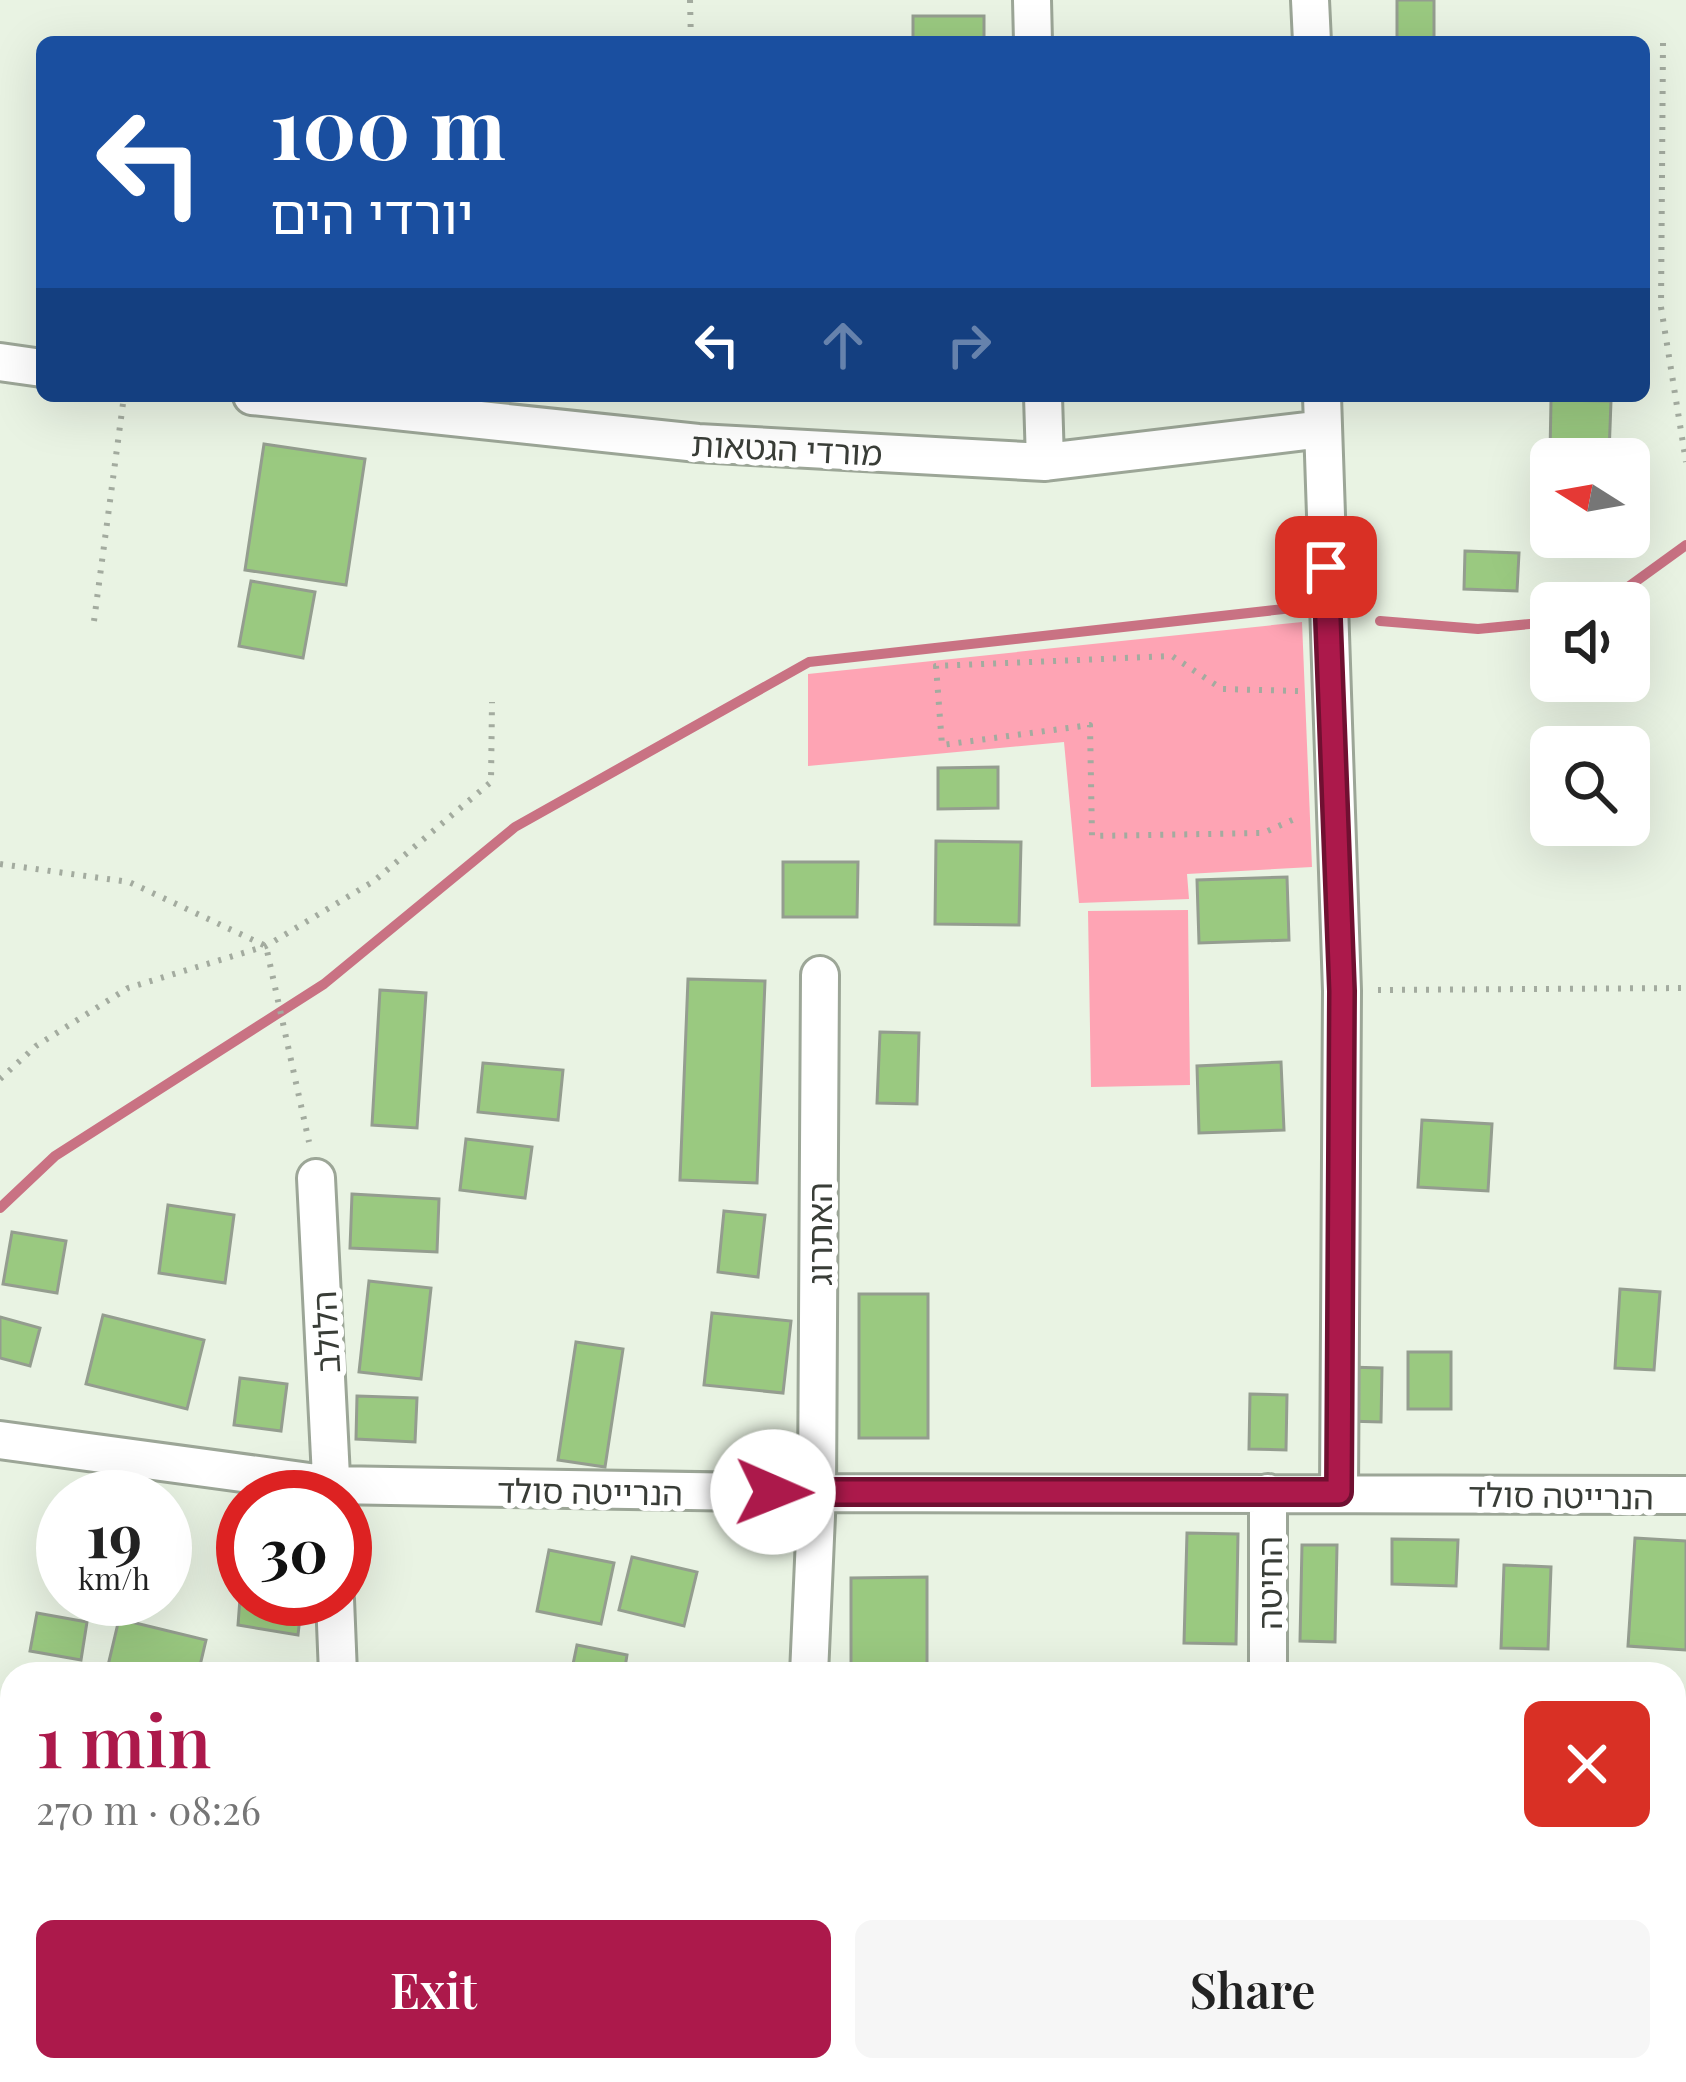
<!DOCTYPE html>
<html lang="en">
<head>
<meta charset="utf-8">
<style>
	body { margin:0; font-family:"Playfair Display","Noto Sans Hebrew",serif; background:#f6f6f6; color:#222; height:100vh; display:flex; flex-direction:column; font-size:45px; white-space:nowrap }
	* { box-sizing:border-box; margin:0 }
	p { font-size:39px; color:#767676 }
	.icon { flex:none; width:66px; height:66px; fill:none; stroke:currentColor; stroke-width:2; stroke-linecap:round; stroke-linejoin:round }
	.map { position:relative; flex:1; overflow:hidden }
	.side { position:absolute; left:0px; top:1662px; width:1686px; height:420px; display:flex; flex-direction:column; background:#fff; border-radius:36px 36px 0 0; box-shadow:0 12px 48px #0002 }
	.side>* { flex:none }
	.guide { position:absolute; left:36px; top:36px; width:1614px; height:366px; border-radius:18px; box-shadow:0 12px 48px #0002; background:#1a4fa0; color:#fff; overflow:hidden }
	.needle { width:78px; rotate:281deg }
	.controls { position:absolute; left:1530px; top:438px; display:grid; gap:24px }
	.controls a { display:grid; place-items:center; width:120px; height:120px; border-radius:18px; background:#fff; box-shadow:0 12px 48px #0002; font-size:60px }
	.speed { position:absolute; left:36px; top:1470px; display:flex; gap:24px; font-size:60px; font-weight:700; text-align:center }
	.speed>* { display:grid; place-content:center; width:156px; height:156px; border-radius:50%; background:#fff; box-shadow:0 12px 48px #0002; line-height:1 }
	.speed small { font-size:30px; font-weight:400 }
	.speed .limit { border:18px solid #d22; background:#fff; color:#111 }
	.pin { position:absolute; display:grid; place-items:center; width:102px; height:102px; color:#fff; margin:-51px; border-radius:24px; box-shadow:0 6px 18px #0006 }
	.me { position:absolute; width:132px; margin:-66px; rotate:91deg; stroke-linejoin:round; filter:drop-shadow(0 0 9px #0008) }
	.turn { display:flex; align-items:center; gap:42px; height:252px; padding:0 36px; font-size:54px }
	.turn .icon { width:156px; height:156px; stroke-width:2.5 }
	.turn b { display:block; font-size:84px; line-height:102px }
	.lanes { display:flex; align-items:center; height:114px; padding:0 36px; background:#0003; justify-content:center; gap:60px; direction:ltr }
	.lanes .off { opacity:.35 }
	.round { display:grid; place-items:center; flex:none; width:126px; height:126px; border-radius:18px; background:#f6f6f6 }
	.head { display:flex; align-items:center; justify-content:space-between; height:204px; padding:0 36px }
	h1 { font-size:72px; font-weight:600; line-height:90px; color:#ac194b }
	.primary-button { display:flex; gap:24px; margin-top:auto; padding:24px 36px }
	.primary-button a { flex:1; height:138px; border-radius:18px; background:#ac194b; color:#fff; font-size:48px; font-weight:600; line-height:138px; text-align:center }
	.primary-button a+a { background:#f6f6f6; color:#222 }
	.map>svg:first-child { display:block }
</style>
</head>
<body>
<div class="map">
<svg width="1686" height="2082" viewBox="0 0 1686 2082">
	<rect width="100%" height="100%" fill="#e9f3e3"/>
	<path fill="#fea4b4" d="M1302,622L1312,867L1187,874L1189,899L1079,903L1064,742L808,766V674Z
		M1188,910L1190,1085L1091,1087L1088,911Z"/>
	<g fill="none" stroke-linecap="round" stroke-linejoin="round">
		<path stroke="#c97283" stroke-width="10" d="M1606,603L1686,545
			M1380,621L1478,629L1551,622
			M0,1208L55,1156L324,984L515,827L809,662L1302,607"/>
	</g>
	<path fill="#9ac980" stroke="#949d8f" stroke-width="3" d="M1397,0H1434V42H1397Z
		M913,16H984V42H913Z
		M1551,400L1611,401L1609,455L1550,454Z
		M264,444L365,459L346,585L245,570Z
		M1465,551L1519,553L1517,591L1464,589Z
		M251,581L315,592L303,658L239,646Z
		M998,767V808L938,809V768Z
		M936,841L1021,842L1019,925L935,924Z
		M783,862H858L857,917H783Z
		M1287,877L1289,940L1199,943L1197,880Z
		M688,979L765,981L757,1183L680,1180Z
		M380,990L426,993L417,1128L372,1125Z
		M880,1032L919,1033L917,1104L877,1103Z
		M1281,1062L1284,1130L1199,1133L1197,1066Z
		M483,1063L563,1070L558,1120L478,1112Z
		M1422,1120L1492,1124L1488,1191L1418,1187Z
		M466,1139L532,1147L525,1198L460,1190Z
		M352,1194L439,1199L437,1252L350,1248Z
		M168,1205L234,1215L225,1283L159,1273Z
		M724,1211L765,1215L758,1277L718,1272Z
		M12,1232L66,1241L57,1293L3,1284Z
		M369,1281L431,1288L421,1379L359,1372Z
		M1620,1289L1660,1292L1654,1370L1615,1368Z
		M859,1294H928V1438H859Z
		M712,1313L791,1321L783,1393L704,1385Z
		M103,1315L204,1340L187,1409L86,1384Z
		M0,1317L40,1328L30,1366L0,1358Z
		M576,1342L623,1349L605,1467L558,1460Z
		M1408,1352H1451V1409H1408Z
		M1347,1367L1382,1368L1381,1422L1346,1421Z
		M240,1378L287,1384L281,1431L234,1425Z
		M1250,1394L1287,1395L1286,1450L1249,1449Z
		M357,1396L417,1398L415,1442L356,1439Z
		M1187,1533L1238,1534L1236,1644L1184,1643Z
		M1635,1538L1686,1541V1650L1628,1646Z
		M1392,1539L1458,1540L1456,1586L1392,1584Z
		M1302,1545H1337L1335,1642L1300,1641Z
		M549,1550L614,1563L601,1624L537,1611Z
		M632,1557L697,1572L684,1626L619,1610Z
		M243,1559V1599H302L298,1635L238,1625Z
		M1504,1565L1551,1567L1548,1649L1501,1648Z
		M927,1577V1673H851V1578Z
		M37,1613L87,1622L81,1660L30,1651Z
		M119,1619L206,1640L198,1674H106Z
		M577,1645L627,1655L624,1674H571Z
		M1674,1702L1686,1703V1779L1674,1778Z
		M1674,1818L1686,1819V1896L1674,1895Z"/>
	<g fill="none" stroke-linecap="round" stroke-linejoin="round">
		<g stroke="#9ca697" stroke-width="42">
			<path id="street" d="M1032,0L1033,42
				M1310,0L1312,42
				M0,362L42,368
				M252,396L698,443L1045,462L1323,429
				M1043,396L1045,462
				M1322,396L1342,991L1339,1492
				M316,1178L332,1497
				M0,1440L331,1485L817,1493L1686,1495
				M335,1599L338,1674
				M809,1674L817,1493L820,975
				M1268,1674V1493"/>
		</g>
		<path stroke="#a3ab9f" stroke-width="6" stroke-dasharray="3 9" stroke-linecap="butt" d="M690,0L691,42
			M1663,43L1661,307L1686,462
			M94,621L124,396
			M1298,691L1222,689L1172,656L936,666L942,745L1090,725L1092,836L1263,833L1299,817
			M0,864L129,882L266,946L309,1142
			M1378,990L1686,988
			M0,1079L36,1046L128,988L266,946L374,881L491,782L492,702
			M1328,2070L1333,2082"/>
		<use href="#street" stroke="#fff" stroke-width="36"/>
	</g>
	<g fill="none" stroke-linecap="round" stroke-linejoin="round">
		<g stroke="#701031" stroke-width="30">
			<path id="route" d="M773,1492H1339L1342,991L1326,567"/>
		</g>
		<use href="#route" stroke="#ac194b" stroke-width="21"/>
	</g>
	<g text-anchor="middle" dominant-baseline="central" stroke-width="12" stroke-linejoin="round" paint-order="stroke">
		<g font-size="33" fill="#393d37" stroke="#fff">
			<text transform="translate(787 447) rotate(3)">מורדי הגטאות</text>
			<text transform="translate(818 1234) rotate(-90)">האתרוג</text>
			<text transform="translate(324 1332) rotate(-93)">הלולב</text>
			<text transform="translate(590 1490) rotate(1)">הנרייטה סולד</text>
			<text transform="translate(1561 1494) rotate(1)">הנרייטה סולד</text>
			<text transform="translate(1268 1583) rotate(-90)">החיטה</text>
		</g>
	</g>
</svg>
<div class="controls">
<a><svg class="needle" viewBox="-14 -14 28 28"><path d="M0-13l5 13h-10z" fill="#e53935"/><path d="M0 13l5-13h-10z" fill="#767676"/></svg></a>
<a><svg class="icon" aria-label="sound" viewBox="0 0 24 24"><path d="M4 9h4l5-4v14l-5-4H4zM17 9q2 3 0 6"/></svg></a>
<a><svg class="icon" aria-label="search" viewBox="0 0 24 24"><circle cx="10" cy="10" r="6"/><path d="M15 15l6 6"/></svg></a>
</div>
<div class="speed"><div>19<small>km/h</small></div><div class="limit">30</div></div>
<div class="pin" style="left:1326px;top:567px;background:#d93025"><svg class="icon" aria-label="arrive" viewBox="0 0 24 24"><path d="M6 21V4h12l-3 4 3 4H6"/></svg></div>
<svg class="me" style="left:773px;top:1492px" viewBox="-20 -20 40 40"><circle r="19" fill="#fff"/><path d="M0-13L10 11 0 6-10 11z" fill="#ac194b"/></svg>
<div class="guide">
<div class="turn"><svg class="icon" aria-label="left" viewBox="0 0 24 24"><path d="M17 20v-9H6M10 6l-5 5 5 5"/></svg><div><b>100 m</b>יורדי הים</div></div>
<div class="lanes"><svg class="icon" aria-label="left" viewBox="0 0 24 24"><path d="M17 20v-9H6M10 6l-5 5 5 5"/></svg><svg class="icon off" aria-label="ahead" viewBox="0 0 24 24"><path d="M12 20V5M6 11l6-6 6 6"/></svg><svg class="icon off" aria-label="right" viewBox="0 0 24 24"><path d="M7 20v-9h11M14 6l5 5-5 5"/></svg></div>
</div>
<section class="side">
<div class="head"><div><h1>1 min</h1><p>270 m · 08:26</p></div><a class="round" style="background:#d93025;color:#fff"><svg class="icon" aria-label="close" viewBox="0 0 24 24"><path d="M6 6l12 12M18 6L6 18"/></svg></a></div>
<div class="primary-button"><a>Exit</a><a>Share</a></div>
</section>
</div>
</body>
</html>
